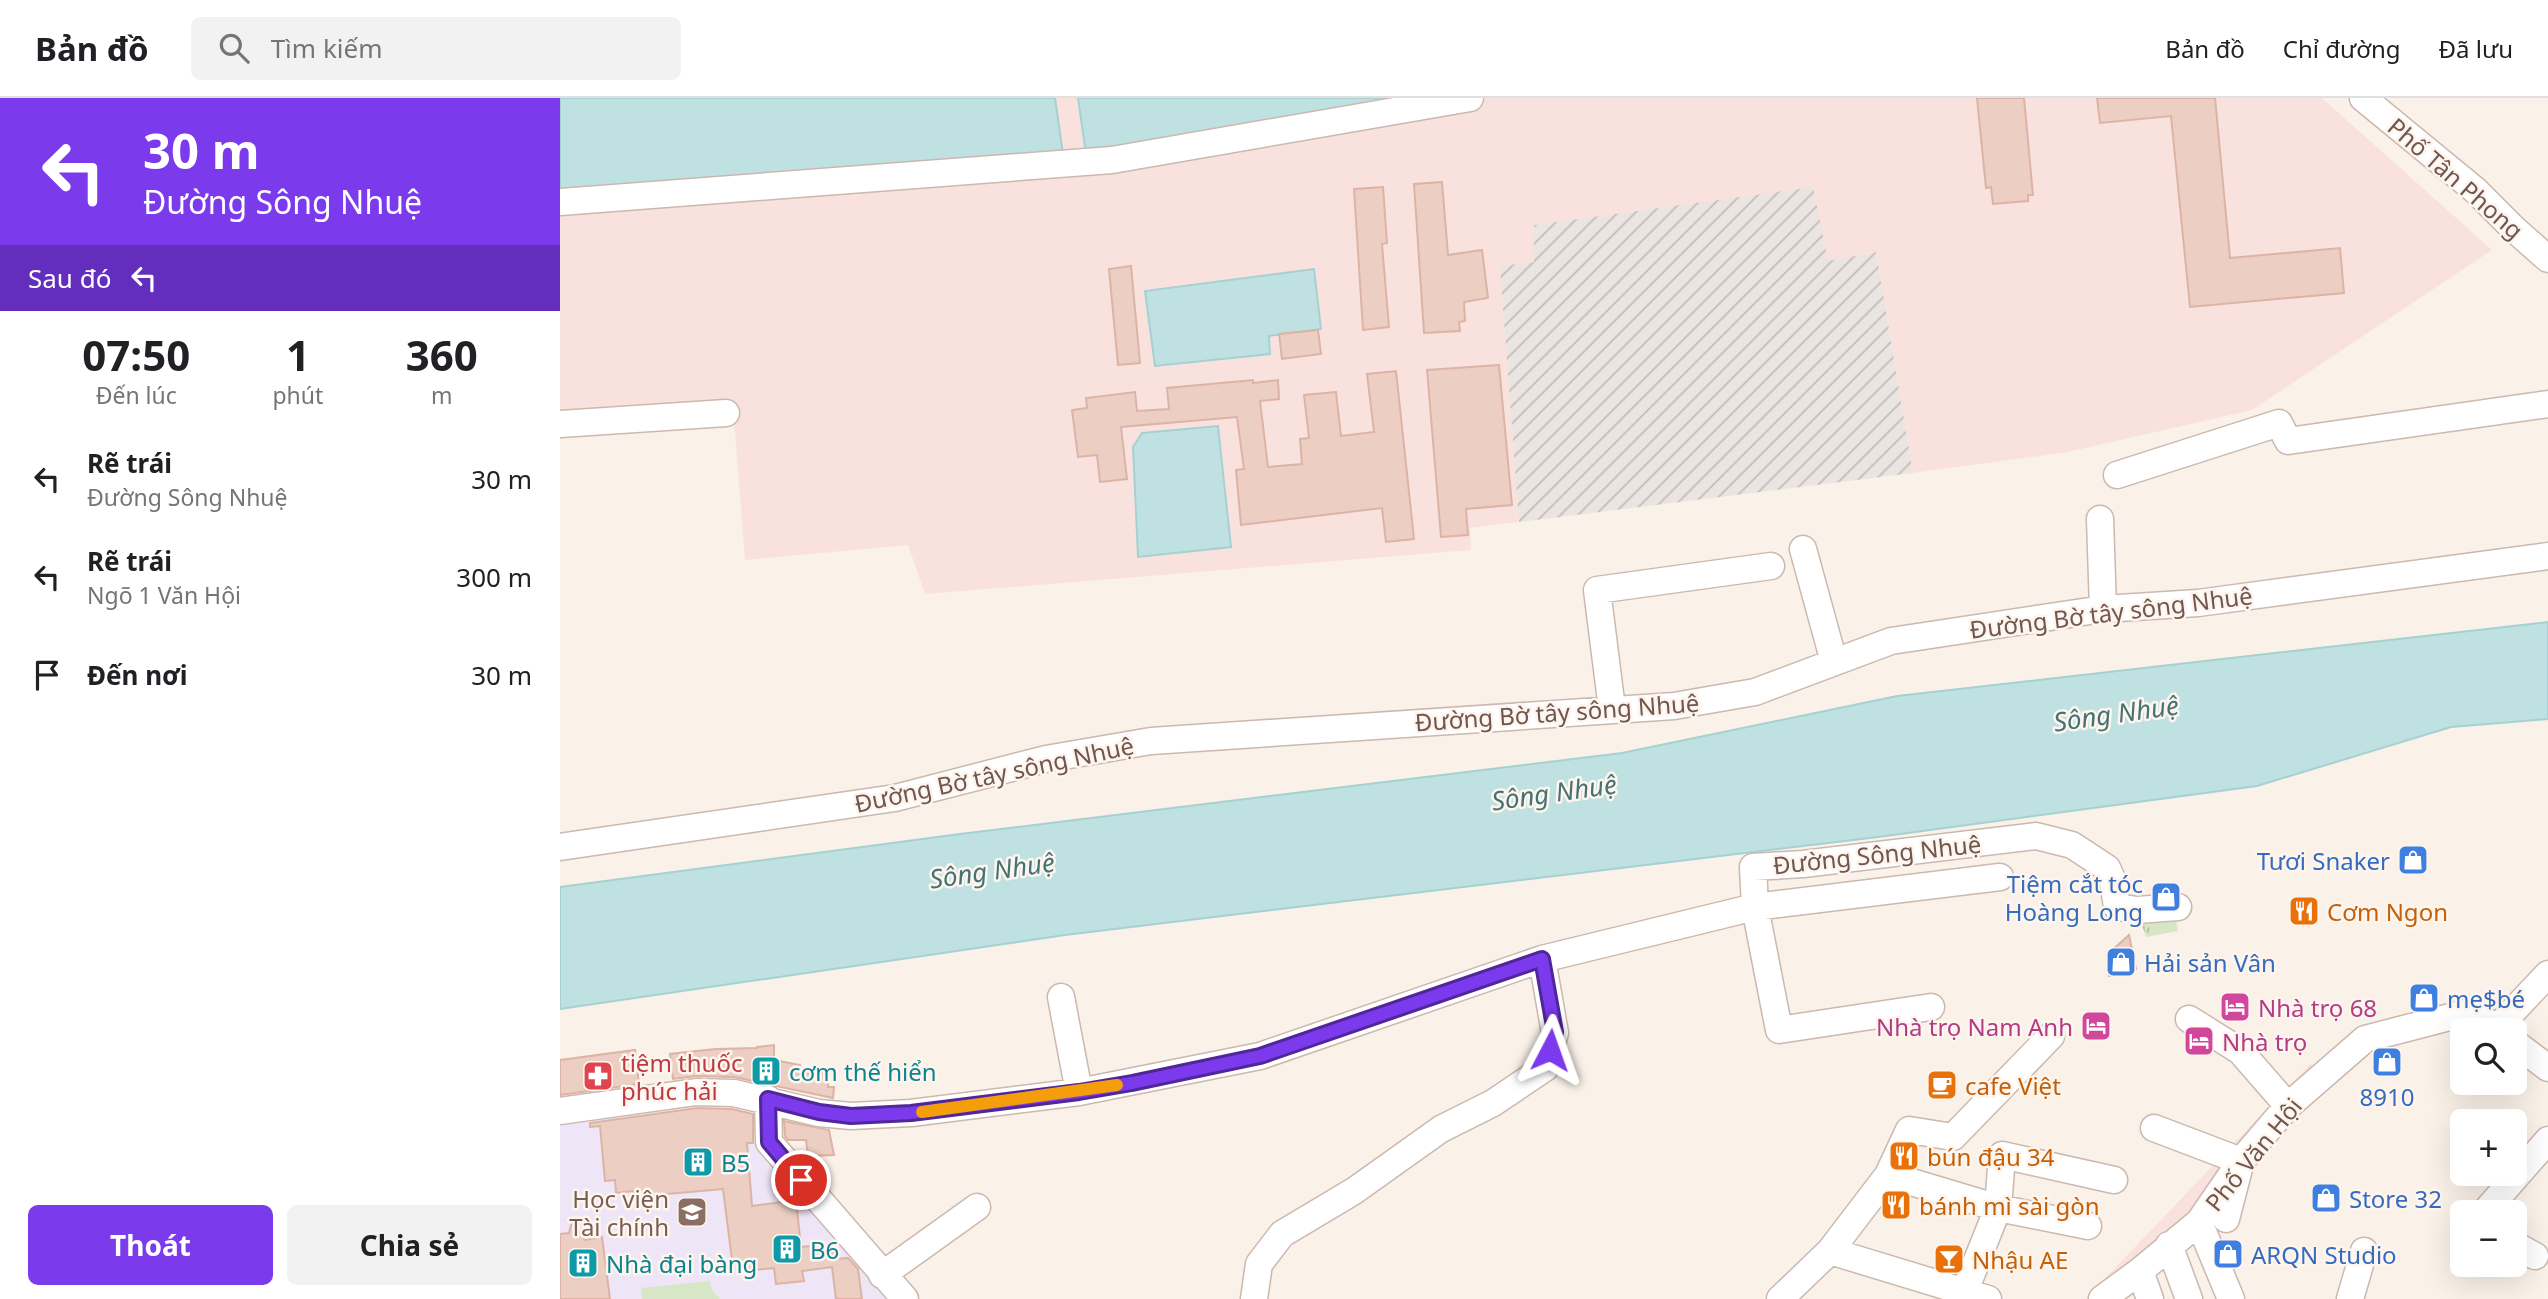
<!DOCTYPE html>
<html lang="vi">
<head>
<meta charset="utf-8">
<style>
	body { margin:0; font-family:"Noto Sans",sans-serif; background:#f2f2f2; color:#202124; height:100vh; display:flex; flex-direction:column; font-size:26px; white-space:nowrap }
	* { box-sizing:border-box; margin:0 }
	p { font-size:23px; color:#757577 }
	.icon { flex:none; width:38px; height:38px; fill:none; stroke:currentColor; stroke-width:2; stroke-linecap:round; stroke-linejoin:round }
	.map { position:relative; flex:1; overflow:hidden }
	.drawer { display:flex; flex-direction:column; background:#fff; width:560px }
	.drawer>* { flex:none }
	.top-card { background:#7c3aed; color:#fff; overflow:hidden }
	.buttons { position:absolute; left:1890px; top:920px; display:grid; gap:14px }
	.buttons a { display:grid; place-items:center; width:77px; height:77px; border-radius:10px; background:#fff; box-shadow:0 7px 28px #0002; font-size:35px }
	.pin { position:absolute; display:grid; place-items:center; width:60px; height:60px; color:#fff; margin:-30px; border:4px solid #fff; border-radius:50%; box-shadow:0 2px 7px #0007 }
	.me { position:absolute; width:77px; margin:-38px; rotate:4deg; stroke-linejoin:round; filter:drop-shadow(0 0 5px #0008) }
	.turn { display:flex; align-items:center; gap:24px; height:147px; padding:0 28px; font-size:32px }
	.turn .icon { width:91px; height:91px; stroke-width:2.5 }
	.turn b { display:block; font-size:49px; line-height:60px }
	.then { display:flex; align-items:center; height:66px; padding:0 28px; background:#0003; gap:14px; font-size:26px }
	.eta { display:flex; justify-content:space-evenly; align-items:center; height:119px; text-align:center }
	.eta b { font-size:42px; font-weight:700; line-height:49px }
	.primary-button { display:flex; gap:14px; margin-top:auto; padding:14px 28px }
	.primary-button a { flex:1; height:80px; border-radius:10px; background:#7c3aed; color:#fff; font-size:28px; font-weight:700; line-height:80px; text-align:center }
	.primary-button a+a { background:#f2f2f2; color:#202124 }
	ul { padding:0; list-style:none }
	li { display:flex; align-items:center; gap:21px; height:98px; padding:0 28px }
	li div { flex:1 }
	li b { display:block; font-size:26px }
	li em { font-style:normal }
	header { display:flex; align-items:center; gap:42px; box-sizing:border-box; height:98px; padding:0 35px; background:#fff; border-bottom:2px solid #e0e0e0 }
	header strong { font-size:33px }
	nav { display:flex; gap:38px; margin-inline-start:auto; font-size:24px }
	.search { width:490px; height:63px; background:#f2f2f2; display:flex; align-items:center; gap:18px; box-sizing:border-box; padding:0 24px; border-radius:10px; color:#757577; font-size:26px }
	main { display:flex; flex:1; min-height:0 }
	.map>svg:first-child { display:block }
</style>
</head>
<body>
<header>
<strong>Bản đồ</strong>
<div class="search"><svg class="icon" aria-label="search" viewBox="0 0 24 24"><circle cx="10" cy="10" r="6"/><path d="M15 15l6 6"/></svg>Tìm kiếm</div>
<nav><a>Bản đồ</a><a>Chỉ đường</a><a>Đã lưu</a></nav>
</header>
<main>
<section class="drawer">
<div class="top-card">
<div class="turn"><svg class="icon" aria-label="left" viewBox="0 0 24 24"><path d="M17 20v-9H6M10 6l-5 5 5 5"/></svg><div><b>30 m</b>Đường Sông Nhuệ</div></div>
<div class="then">Sau đó<svg class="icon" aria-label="left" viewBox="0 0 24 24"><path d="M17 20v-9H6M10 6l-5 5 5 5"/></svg></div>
</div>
<div class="eta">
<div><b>07:50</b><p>Đến lúc</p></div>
<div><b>1</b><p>phút</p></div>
<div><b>360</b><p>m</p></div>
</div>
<ul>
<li><svg class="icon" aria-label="left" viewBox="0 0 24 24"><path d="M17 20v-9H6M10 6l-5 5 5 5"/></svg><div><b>Rẽ trái</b><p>Đường Sông Nhuệ</p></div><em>30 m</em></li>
<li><svg class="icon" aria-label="left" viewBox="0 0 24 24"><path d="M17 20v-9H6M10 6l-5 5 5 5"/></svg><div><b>Rẽ trái</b><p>Ngõ 1 Văn Hội</p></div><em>300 m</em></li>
<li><svg class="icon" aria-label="arrive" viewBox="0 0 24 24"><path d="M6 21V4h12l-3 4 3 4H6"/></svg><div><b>Đến nơi</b></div><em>30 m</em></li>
</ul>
<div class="primary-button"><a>Thoát</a><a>Chia sẻ</a></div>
</section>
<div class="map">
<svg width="1988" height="1201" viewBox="0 0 1988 1201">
	<defs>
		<pattern id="industrial-furrows" width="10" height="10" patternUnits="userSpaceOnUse" patternTransform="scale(1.75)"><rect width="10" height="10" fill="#ebe5e1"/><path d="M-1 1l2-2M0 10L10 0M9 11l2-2" fill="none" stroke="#c3bcb9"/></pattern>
		<pattern id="park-tufts" width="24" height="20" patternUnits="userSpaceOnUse" patternTransform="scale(1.75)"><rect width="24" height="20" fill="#d8e6c8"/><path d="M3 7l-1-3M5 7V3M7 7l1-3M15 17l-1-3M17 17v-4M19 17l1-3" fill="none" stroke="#b4bda5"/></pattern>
	</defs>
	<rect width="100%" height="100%" fill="#faf1e8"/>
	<path fill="#f9e2de" d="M0,0H1762L1932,152L1692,312L1508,354L1353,375L1316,154L1268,164L974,165L941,168L959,424L910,430L911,452L365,496L348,447L185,462L173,308L0,319Z
		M1751,965L1766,985L1558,1201L1531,1195Z"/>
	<path fill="url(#industrial-furrows)" d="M1253,89L1268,163L1316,154L1353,375L959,424L940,168L974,164V127Z"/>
	<path fill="#eee5f6" d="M78,1009L82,1045L203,1046L344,1201H0V1019Z"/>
	<path fill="#d8e6c8" d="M150,1183L152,1192L160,1201H82L81,1190Z"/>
	<path fill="url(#park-tufts)" d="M1614,813L1618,833L1586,839L1578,815Z"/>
	<path fill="#bfe1e1" stroke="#a6d1d2" stroke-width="2" d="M0,0H495L503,56L0,91Z
		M518,0H868L526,56Z
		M754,171L761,231L709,238L710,256L595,268L585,193Z
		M658,328L671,449L578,459L573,349L582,335Z
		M1988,524V621L1891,629L1697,688L1318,739L505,837L0,911V789L400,736L1062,655L1337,598Z"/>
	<path fill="#eccec3" stroke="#ddb3a5" stroke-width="2" d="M1417,0H1464L1473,97H1468V103L1433,106L1431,89L1426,90Z
		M1537,0H1655L1670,160L1780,150L1784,195L1630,209L1611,18L1540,25Z
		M882,84L888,157L922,152L928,200L904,204L905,223L899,224L900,233L864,235L854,86Z
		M823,89L827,145L822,146L829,229L803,232L794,91Z
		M571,168L580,265L558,267L549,171Z
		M758,232L761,256L722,261L719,236Z
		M939,267L952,407L906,411L908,437L881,439L867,272Z
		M836,273L854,441L826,444L822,410L681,427L676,372L684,371L677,319L561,329L567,381L540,384L537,357L518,359L512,312L527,310L526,300L575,294L577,313L609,311L607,290L693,282V285L718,282L719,301L700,303L708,369L742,366L740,341L749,340L744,297L776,294L781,338L814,334L807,276Z
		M1569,837L1576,871L1549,878L1547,857Z
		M214,947V962L240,967L239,976L268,974V989H274L273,1000L174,979L136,978L113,981L110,956L156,951L197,950V949Z
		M75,952L79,986L0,997V962Z
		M137,1010L172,1011L193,1016V1045H187L192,1108L236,1102L241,1149L261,1147L262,1156L274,1155L275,1161L288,1160L298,1171L302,1201H276L272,1169L242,1173L244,1183L216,1186L214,1170L187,1173L172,1162L163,1091L73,1099V1093L56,1095L55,1082L45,1083L40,1028L30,1029V1025Z
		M224,1023L269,1032L274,1057L248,1058L246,1042H228L225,1038Z
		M12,1123L25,1142L42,1139L50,1201H0V1136L9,1135Z"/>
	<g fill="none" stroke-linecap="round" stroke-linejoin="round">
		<g stroke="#cbb8af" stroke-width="29">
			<path id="minor" d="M1803,0L1915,92L1954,131L1988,161
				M0,104L552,62L910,0
				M0,326L166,315
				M1557,377L1719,325L1728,343L1988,306
				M1540,421L1543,511
				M1243,451L1274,564
				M1052,611L1037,492L1211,468
				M0,749L335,700L486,661L591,643L1114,608L1195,594L1331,543L1543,511L1638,505L1988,458
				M501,899L519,994
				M1371,909L1219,932L1195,809L1193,769L1243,766L1476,738L1512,747L1547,770L1553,783L1557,809L1577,812L1618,809
				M1629,921L1680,953L1728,1008
				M1936,931L1988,876
				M1955,945L1988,970
				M208,1001L209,1044L345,1201
				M0,1013L136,994L174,995L259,1015L291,1018L351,1015L519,994L700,958L982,861L1195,809L1440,779
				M1594,1030L1681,1063L1666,1121
				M1328,1077L1438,1110L1528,1128
				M1924,1115L1988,1042
				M1639,1124L1671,1201
				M1609,1147L1629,1201
				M1955,1147L1975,1158
				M1270,1153L1328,1077L1349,1032L1393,1039L1491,938
				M1580,1173L1590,1201
				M322,1177L417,1109
				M1404,1195L1438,1110L1442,1057L1554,1082
				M694,1201L699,1166L722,1136L794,1093L881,1031L933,1005L985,970L995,935L982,861
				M1220,1201L1270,1153L1428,1201
				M1542,1201L1580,1173L1639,1124L1681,1063L1728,1008L1805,941L1913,913L1939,933
				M1790,1201L1804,1153"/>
		</g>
		<use href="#minor" stroke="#fff" stroke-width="26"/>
	</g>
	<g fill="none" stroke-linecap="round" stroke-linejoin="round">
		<g stroke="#51269a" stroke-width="18">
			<path id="route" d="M241,1082L209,1044L208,1001L259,1014L291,1018L351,1015L519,994L572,985L700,958L982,861L995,934L990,952"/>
		</g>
		<use href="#route" stroke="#7c3aed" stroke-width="12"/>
		<path stroke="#f59e0b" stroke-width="12" d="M362,1014L557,987"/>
	</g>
	<defs>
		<g id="shop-square" transform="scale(1.575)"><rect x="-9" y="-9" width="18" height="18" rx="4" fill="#3f7fe0" stroke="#fdf5ee"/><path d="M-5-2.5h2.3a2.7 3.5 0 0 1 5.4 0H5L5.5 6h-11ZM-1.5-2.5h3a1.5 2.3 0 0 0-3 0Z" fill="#fff"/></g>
		<g id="restaurant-square" transform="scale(1.575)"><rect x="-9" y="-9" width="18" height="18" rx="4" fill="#e8710a" stroke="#fdf5ee"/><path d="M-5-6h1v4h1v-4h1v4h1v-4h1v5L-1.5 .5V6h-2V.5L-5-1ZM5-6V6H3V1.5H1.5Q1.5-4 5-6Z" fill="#fff"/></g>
		<g id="hotel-square" transform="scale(1.575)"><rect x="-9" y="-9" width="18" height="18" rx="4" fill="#d1479c" stroke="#fdf5ee"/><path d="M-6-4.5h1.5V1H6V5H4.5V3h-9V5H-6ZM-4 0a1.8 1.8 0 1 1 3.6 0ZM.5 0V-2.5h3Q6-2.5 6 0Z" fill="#fff"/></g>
		<g id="building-square" transform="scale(1.575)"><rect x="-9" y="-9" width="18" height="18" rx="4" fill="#0f9aa8" stroke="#fdf5ee"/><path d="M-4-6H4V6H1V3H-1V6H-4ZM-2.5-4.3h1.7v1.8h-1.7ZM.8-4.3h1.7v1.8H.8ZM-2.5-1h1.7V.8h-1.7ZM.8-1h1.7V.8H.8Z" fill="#fff"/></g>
		<g id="pharmacy-square" transform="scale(1.575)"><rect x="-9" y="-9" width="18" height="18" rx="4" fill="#e0444e" stroke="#fdf5ee"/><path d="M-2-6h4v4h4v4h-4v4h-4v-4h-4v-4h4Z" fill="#fff"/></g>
		<g id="cafe-square" transform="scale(1.575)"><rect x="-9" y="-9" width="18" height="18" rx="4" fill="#e8710a" stroke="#fdf5ee"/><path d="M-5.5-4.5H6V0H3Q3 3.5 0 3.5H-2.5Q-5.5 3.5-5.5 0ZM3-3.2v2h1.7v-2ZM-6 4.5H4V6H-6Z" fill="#fff"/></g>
		<g id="university-square" transform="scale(1.575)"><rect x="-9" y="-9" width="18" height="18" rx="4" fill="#8d6e63" stroke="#fdf5ee"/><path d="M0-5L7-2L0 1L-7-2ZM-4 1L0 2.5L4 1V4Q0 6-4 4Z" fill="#fff"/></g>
		<g id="bar-square" transform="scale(1.575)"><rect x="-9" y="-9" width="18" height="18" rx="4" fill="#e8710a" stroke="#fdf5ee"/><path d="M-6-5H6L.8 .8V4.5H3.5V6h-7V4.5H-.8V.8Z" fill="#fff"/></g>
	</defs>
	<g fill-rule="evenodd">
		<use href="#shop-square" x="1853" y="762"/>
		<use href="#shop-square" x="1606" y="799"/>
		<use href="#restaurant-square" x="1744" y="813"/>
		<use href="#shop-square" x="1561" y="864"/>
		<use href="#shop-square" x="1864" y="900"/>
		<use href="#hotel-square" x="1675" y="909"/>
		<use href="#hotel-square" x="1536" y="928"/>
		<use href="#hotel-square" x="1639" y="943"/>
		<use href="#shop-square" x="1827" y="964"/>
		<use href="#building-square" x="206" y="973"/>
		<use href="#pharmacy-square" x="38" y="978"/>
		<use href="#cafe-square" x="1382" y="987"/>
		<use href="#restaurant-square" x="1344" y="1058"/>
		<use href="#building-square" x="138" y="1064"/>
		<use href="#shop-square" x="1766" y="1100"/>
		<use href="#restaurant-square" x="1336" y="1107"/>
		<use href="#university-square" x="132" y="1114"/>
		<use href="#building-square" x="227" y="1151"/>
		<use href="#shop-square" x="1668" y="1156"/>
		<use href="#bar-square" x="1389" y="1161"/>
		<use href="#building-square" x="23" y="1165"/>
	</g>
	<g text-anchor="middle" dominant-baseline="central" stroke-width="5" stroke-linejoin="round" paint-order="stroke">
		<g font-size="24" fill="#71574f" stroke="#fdf5ee">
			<text transform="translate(1896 80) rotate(41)">Phố Tân Phong</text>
			<text transform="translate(1551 514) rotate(-7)">Đường Bờ tây sông Nhuệ</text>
			<text transform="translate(997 614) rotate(-4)">Đường Bờ tây sông Nhuệ</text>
			<text transform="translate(434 676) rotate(-12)">Đường Bờ tây sông Nhuệ</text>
			<text transform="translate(1317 756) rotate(-6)">Đường Sông Nhuệ</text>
			<text transform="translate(1693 1056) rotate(-51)">Phố Văn Hội</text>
		</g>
		<g font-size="24" fill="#366cbe" stroke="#fdf5ee" text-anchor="start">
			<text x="1830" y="762" text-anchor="end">Tươi Snaker</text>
			<text x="1583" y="785" text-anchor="end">Tiệm cắt tóc<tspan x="1583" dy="28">Hoàng Long</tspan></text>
			<text x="1584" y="864">Hải sản Vân</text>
			<text x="1887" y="900">mẹ$bé</text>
			<text x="1827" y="998" text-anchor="middle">8910</text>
			<text x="1789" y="1100">Store 32</text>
			<text x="1691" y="1156">ARQN Studio</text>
		</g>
		<g font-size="24" fill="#c56008" stroke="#fdf5ee" text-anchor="start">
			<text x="1767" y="813">Cơm Ngon</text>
			<text x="1405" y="987">cafe Việt</text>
			<text x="1367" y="1058">bún đậu 34</text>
			<text x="1359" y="1107">bánh mì sài gòn</text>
			<text x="1412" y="1161">Nhậu AE</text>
		</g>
		<g font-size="24" fill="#b23c85" stroke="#fdf5ee" text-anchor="start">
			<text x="1698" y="909">Nhà trọ 68</text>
			<text x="1513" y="928" text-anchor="end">Nhà trọ Nam Anh</text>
			<text x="1662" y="943">Nhà trọ</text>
		</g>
		<g font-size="24" fill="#be3a42" stroke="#fdf5ee" text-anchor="start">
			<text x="61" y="964">tiệm thuốc<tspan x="61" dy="28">phúc hải</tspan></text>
		</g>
		<g font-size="24" fill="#0d838f" stroke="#fdf5ee" text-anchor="start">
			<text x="229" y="973">cơm thế hiển</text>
			<text x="161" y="1064">B5</text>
			<text x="250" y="1151">B6</text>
			<text x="46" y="1165">Nhà đại bàng</text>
		</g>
		<g font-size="24" fill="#785e54" stroke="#fdf5ee" text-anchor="end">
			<text x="109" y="1100">Học viện<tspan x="109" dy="28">Tài chính</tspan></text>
		</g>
		<g font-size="26" font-style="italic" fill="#457374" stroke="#fdf5ee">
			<text transform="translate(1556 615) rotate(-8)">Sông Nhuệ</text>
			<text transform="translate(994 694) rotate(-8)">Sông Nhuệ</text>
			<text transform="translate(432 772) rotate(-8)">Sông Nhuệ</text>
		</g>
	</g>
</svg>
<div class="buttons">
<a><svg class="icon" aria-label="search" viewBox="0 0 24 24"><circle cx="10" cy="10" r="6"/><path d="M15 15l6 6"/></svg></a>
<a>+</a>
<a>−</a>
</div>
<div class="pin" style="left:241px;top:1082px;background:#d93025"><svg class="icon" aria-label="arrive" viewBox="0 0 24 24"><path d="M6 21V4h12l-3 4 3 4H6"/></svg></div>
<svg class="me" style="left:990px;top:952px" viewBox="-20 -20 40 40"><path d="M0-17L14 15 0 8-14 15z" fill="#7c3aed" stroke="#fff" stroke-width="4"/></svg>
</div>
</main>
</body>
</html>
